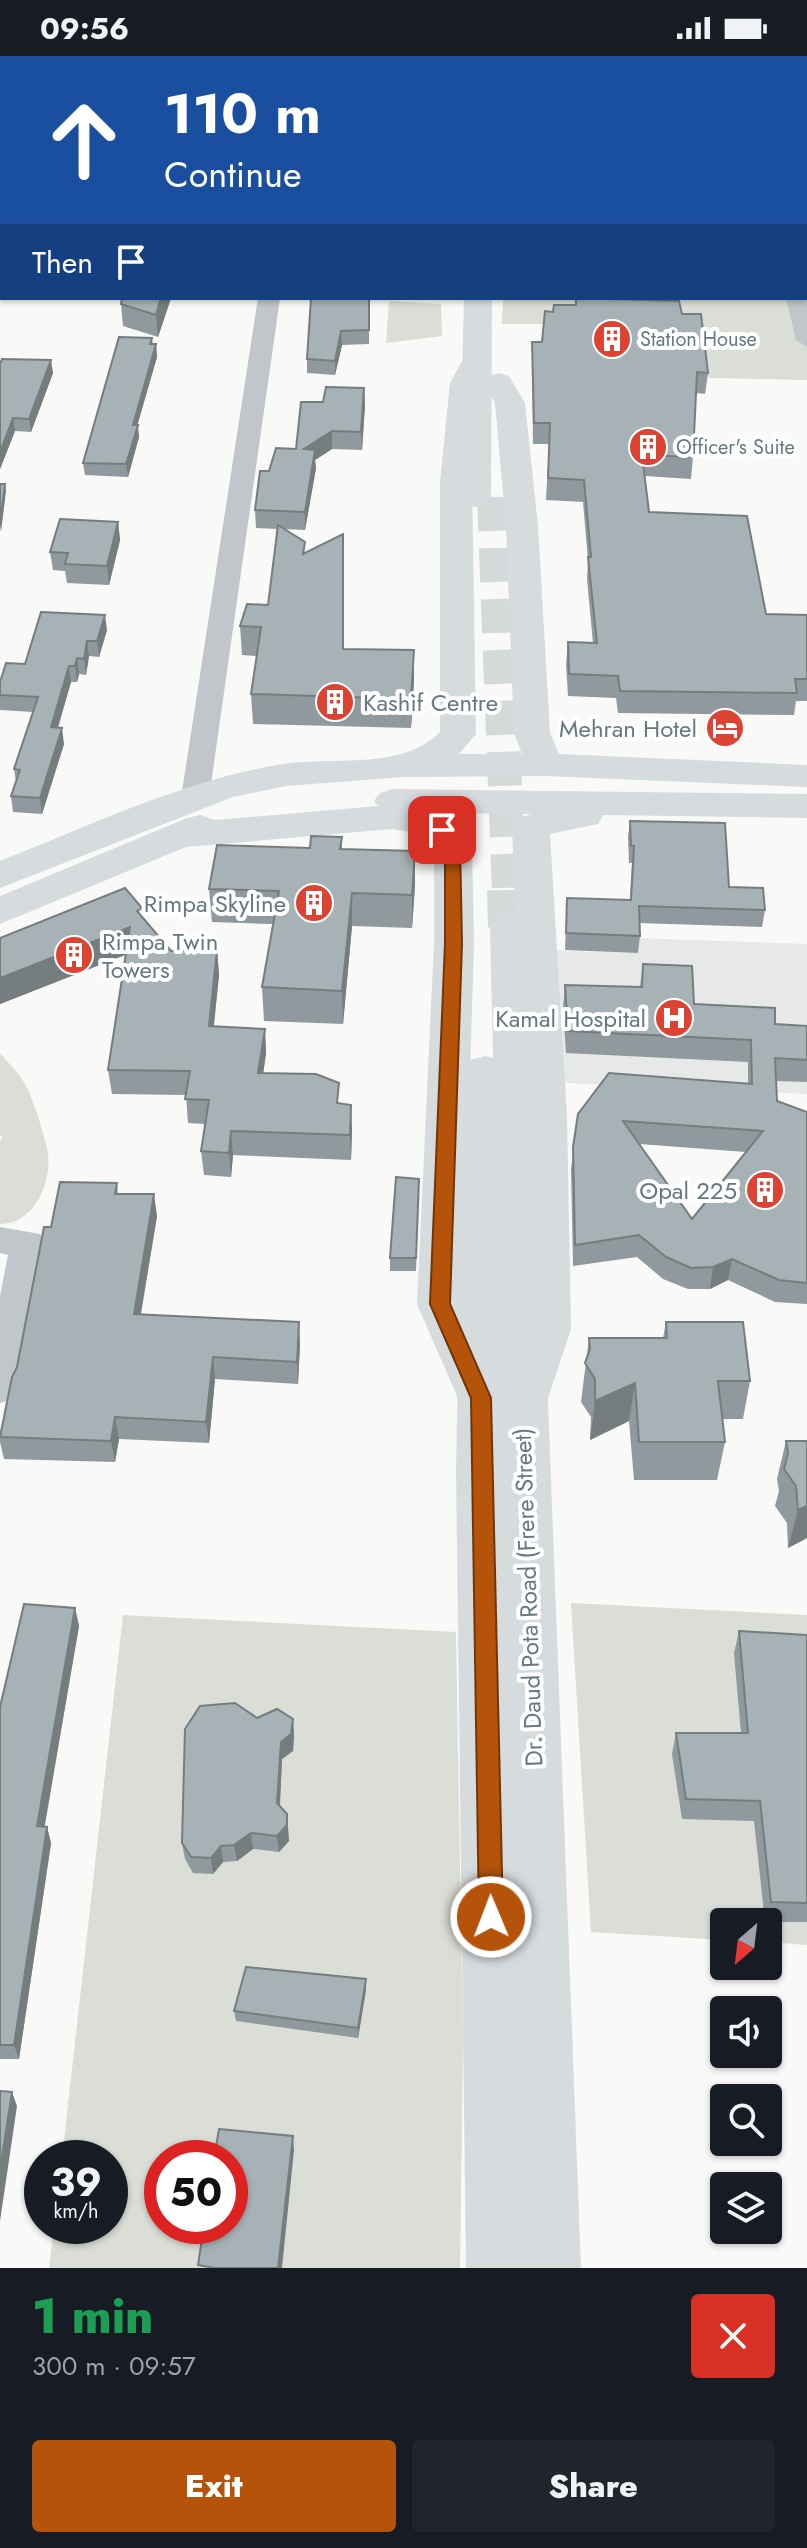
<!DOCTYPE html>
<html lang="en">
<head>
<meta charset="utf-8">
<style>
	body { margin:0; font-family:Jost,sans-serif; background:#20242c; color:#f1f3f6; height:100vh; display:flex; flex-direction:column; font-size:30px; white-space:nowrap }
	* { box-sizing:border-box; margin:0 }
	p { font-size:26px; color:#9ea1a6 }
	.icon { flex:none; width:44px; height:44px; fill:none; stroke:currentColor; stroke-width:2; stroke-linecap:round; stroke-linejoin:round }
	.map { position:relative; height:2212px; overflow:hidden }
	.sheet { display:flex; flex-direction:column; background:#171b24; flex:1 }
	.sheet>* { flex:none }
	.hud { position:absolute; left:0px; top:0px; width:808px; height:244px; box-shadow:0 2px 6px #0004; background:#1a4fa0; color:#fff; overflow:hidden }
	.needle { width:52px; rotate:208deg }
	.tools { position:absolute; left:710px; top:1852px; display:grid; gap:16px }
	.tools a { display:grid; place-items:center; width:72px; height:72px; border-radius:8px; background:#171b24; box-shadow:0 2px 6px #0004; font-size:40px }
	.speed { position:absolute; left:24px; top:2084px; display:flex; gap:16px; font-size:40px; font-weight:700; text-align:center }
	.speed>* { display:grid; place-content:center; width:104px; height:104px; border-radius:50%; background:#171b24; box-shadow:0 2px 6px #0004; line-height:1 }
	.speed small { font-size:20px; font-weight:400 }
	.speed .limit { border:12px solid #d22; background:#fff; color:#111 }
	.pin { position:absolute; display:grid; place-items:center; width:68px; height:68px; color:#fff; margin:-34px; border-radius:16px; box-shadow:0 4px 12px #0006 }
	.me { position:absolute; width:88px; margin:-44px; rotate:359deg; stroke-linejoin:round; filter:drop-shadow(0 0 6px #0008) }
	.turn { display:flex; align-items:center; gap:28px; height:168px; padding:0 32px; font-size:36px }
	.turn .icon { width:104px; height:104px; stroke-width:2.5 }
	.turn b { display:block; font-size:56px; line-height:68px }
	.then { display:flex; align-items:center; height:76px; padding:0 32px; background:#0003; gap:16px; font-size:30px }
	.round { display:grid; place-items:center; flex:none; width:84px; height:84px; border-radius:8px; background:#20242c }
	.summary { display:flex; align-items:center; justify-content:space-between; height:136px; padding:0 32px }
	h1 { font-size:48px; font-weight:800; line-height:60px; color:#1e9e55 }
	.primary-button { display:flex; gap:16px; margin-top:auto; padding:16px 32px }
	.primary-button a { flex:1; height:92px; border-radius:8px; background:#b45309; color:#fff; font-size:32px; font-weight:800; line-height:92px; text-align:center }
	.primary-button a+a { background:#20242c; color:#f1f3f6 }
	.status { display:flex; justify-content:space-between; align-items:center; height:56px; padding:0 40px; background:#171b24; direction:ltr }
	.status svg { height:22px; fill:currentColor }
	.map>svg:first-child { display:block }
</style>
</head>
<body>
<div class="status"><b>09:56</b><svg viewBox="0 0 49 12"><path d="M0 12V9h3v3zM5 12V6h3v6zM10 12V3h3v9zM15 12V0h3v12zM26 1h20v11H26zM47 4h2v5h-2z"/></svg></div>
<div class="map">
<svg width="807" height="2212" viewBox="0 0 807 2212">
	<rect width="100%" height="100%" fill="#f9f9f7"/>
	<path fill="#e7e9e8" d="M638,882L807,888V1038L544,1026L538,894L637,897Z"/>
	<path fill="#daded6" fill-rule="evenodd" d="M503,242H807V324L711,322L573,268H502Z
		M389,245L441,248L442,280L386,287Z
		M0,997C9,1008 22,1020 27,1032C35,1048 43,1076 47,1092C54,1123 35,1169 0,1168V1085L3,1081L0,1080Z
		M571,1547L807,1559V1889L768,1886V1866H724V1884L591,1876Z
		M123,1559L456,1576L463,1987L460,2212H49L54,2170H110V2102H62ZM162,2102H230V2170H162Z"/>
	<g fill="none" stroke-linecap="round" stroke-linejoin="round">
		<path stroke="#d4d9da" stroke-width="34" stroke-dasharray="34 17" stroke-linecap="butt" d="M494,441L509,836"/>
		<path stroke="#d4d9da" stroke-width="44" stroke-dasharray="44 22" stroke-linecap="butt" d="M509,834L510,871"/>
		<path fill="#c0c6c9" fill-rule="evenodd" d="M615,0H633V2H615Z
			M800,0H807V14L806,2H798Z
			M0,227L2,242H8L0,244Z
			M806,239L807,241V291L796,284L786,242H806Z
			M258,242H280L209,742L205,748L195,751L185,748L181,742Z
			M0,1171L40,1178L46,1188L19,1332L13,1343L0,1347V1240L8,1199L0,1197Z"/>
		<path fill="#d6dbde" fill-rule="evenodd" d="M490,0H514L515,2H491Z
			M464,242H492L491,441L486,448L475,451L464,448L459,441Z
			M510,858L524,862L530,871L581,2212H466L456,1413L464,1015L470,1004L485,1000L493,1002L490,871L496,862Z"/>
		<path fill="#d6dbde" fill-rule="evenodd" d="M477,293L487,296L492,302L480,327L472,427L476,678L459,698H522L514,677L506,470L495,347L484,326L489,320L499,317L509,320L525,347L538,470L550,677L559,698L807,709V731L545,720L404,721L286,730L233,741L0,832V805C92,769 184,724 283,708C333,700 402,715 440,676V427L450,327L467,296Z
			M393,733L807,738V762L603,759L598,768L550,778L567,1060L571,1273L539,1369L522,1375L505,1369L498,1356L481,1362L464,1356L417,1248L434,887V790C424,776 409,776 392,773L186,791L0,868V840L187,762L200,759L215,764L378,750L374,745L380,737ZM438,757L532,758L518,762L512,771L523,1060V1273L503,1338L463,1248L474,887L472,789L455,765Z"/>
	</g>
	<path fill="#90999d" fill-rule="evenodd" d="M26,0H129L124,2H27Z
		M637,0H762V2H638Z
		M171,242L158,281L123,270L121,248Z
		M369,242V288L342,289L335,319L307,317V303Z
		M415,242H435V244L415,243Z
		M576,242L682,258L708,317L705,338L696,337L693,401L691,423L645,420L649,456L766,558L807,559V645H796L794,659L618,657L616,642L568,640L566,608L568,586L593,587L587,523L588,504L583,446L546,444L549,388H533L532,307V286H542L553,256L575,249Z
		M152,282L153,288H156L157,301L137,369L139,381L128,421L85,419L83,407Z
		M0,308L53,317L31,376L15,375L0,413Z
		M364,332L365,349L362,394L332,393L315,404L316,412L305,474L283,473L305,497L344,593L414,594V624L411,672L253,668L251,638L257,600L242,599L240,570L268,549L277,473L256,472L255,454L269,415L296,393L323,346Z
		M118,466L120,484L109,529L67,527L65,515L53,514L50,496Z
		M107,574L99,601L89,600L86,619L79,618L77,626H71L58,672L64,688L42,758L13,756L11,740L16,726L14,713L33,656L0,654V626L25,608Z
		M630,765L765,854L762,871L639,867L640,880L638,897L565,894L567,842L630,844L632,807H629L628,781Z
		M342,781V793L415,795V829L412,872L352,870L343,968L264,965L262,931L273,868L212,866L209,833L310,792Z
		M144,862L171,895L217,894L219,919L214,970L265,973L266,997L263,1017L340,1047L352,1073L351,1104L233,1099L231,1121L204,1119L201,1095L205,1068L188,1067L186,1039L112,1038L108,1014L126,898L0,948V882Z
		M643,908L694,948L775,968L807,970V1026L776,1025L777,1045L807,1056V1248L775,1246L728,1224L710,1233H688L663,1223L637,1201L573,1210L571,1113L578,1058L748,1028V1006L566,997L563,951L565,929L640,931ZM639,1088L746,1096L692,1163Z
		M117,1127L118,1138L157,1160L141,1258L300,1288L298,1328L215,1323L209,1387L119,1383L115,1406L4,1403L0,1386V1376L17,1311Z
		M419,1136L416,1215H390V1202Z
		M666,1266L750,1325L743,1363H722L725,1386L717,1424H634L629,1365L590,1384L591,1361L581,1346L589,1282H663Z
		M786,1385H807V1482L788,1492L787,1467L775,1450L779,1435L777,1423Z
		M75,1552L79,1570L44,1771H47L51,1787L19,2003H0V1651Z
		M739,1575L807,1579V1866H765L754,1765L682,1763L672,1698L676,1677H741L734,1597Z
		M257,1662L293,1663L294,1680L293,1695L282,1703L280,1750L288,1774L289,1785L279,1796L253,1793L237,1805L223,1806L213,1818L193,1817L185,1803L182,1787Z
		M366,1934L358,1982L236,1965L234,1955Z"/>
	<path fill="#757d7f" d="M104,0H129L124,2H99Z
		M2,93V117L0,119V95Z
		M161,242H171L158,281L156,259Z
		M341,275L342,289L335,319V305Z
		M156,288L157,301L134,381L133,369Z
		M51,304L53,317L31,376L29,363Z
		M364,332L365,349L362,394L361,376Z
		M13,362L15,375L0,413V396Z
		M138,369L139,381L128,421L126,408Z
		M332,375V393L315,404L316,412L305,474L304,393Z
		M5,428L6,435L1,476L0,469Z
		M118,466L120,484L109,529L107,510Z
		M105,559L107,574L99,601L97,585Z
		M87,585L89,600L86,619L84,603Z
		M414,594V624L411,672V643Z
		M77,602L79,618L77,626L75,610Z
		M69,610L71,626L53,687L51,671Z
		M62,672L64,688L42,758L40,742Z
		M415,795V829L412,872V839Z
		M352,837V870L343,968L342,935Z
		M130,871L133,896L0,948V922Z
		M217,894L219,919L211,994L209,970Z
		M265,973L266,997L260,1041L258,1017Z
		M351,1049L352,1073L351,1104L350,1079Z
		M231,1075L233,1099L231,1121L229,1097Z
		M154,1138L157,1160L137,1279L134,1258Z
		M732,1203L728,1224L710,1233L713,1211Z
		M299,1266L300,1288L298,1328L297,1306Z
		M213,1301L215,1323L209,1387L206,1366Z
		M635,1327L629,1365L590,1384L595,1345Z
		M115,1361L119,1383L115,1406L111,1385Z
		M807,1450V1482L788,1492L798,1454Z
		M75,1552L79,1570L42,1786L37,1770Z
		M293,1663L294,1680L293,1695L282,1703L279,1763L277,1747L281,1686Z
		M287,1758L289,1785L279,1796L277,1780Z
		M47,1771L51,1787L19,2003L14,1989Z
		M251,1777L253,1793L237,1805L234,1789Z
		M221,1790L223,1806L213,1818L211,1802Z
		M366,1923V1934L358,1982V1972Z
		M12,2036L17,2050L0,2165V2114Z
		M293,2080L294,2094L282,2212H278Z"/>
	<path fill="#a7b2b6" stroke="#757d7f" stroke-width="2" fill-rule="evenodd" d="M45,0H104L99,2H50Z
		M226,0H260V2H225Z
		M382,0H412V2H382Z
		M544,0H590V2H544Z
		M640,0H689V2H640Z
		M0,14L2,15V93L0,95Z
		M122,242H161L156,259L121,248Z
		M311,242H369V274L341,275L335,305L307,303Z
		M576,242L679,245L682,258H701L708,317L697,316L693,401L642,399L649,456L747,460L766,558L807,559V623H795L797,637L620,635L618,620L569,618L568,586L597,587L588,501H591L584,424L548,422L550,367H534L532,286H542L545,255L553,256L554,249H576Z
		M119,281L152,282L150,288H156L133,369H138L126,408L83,407Z
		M2,303L51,304L29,363L13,362L0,396V308Z
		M326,331L364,332L361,376L332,375L304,393L315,394L305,456L255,454L260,415H269L276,392L296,393L301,346H323Z
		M0,428H5L0,469Z
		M60,463L118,466L107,510L65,508L68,497L50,496Z
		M278,469L305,486L303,498L343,478V593L414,594L411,643L251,638L261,571L240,570L247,548L268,549Z
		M41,556L105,559L97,585H87L84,603L77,602L75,610H69L51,671L62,672L40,742L11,740L20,714L14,713L38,641L0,639V626L6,607L25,608Z
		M630,765L725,767L729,831L763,832L765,854L639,850L640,880L566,877L567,842L631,844L634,790H631Z
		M311,780L342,781L340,793L415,795L412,839L352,837L342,935L262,931L279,835L209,833L217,789L310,792Z
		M125,832L142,852L137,855L171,895L217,894L209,970L265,973L258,1017L316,1018L339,1027L337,1047L351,1049L350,1079L231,1075L229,1097L201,1095L209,1044L185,1043L190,1015L108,1014L130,871L0,922V882Z
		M643,908L692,910L694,948L775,952V968L807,970V1004L775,1002L777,1045L807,1056V1227L779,1224L732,1203L713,1211L691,1212L666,1201L639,1179L575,1189L573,1091L578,1058L609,1017L752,1028L751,984L568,975L565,929L642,931ZM623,1065L763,1075L692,1163Z
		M396,1121L419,1123L416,1202H390Z
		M60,1126L117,1127L115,1138H154L134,1258L299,1266L297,1306L213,1301L206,1366L115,1361L111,1385L0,1381L12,1321L17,1311L44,1171H51Z
		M666,1266H743L750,1325H718L725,1386H639L635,1327L595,1345V1323L585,1307L590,1293L589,1282H667Z
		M786,1385H807V1450L798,1454L796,1430L784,1413L788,1397Z
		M24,1548L75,1552L37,1770L47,1771L14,1989H0V1651Z
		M739,1575L807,1579V1847L771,1846L760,1745L686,1743L676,1677H748Z
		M235,1647L257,1662L277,1653L293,1663L291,1678L281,1686L277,1747L287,1758V1769L277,1780L251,1777L234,1789L221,1790L211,1802L191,1801L182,1787L185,1673L200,1650Z
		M246,1911L366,1923L358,1972L234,1955Z
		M0,2035L12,2036L0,2114Z
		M219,2073L293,2080L278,2212H214L198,2209L204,2170H230V2102H214Z"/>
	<path fill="#b45309" stroke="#753606" stroke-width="2" d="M442,769L448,771L460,789L462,887L450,1248L491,1342L503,1861L499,1869L491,1872L482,1869L479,1861L471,1342L430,1248L445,887V789L435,774Z"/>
	<defs>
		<g id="building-disc" transform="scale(2)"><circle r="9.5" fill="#dd4333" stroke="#fff"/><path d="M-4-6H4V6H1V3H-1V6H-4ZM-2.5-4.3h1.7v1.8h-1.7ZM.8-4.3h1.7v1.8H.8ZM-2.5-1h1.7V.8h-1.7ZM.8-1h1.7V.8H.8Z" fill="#fff"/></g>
		<g id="hotel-disc" transform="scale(2)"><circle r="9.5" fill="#dd4333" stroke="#fff"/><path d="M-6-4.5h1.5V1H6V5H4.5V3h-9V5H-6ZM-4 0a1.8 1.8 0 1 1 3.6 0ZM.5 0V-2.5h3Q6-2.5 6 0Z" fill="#fff"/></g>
		<g id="hospital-disc" transform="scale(2)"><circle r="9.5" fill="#dd4333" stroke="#fff"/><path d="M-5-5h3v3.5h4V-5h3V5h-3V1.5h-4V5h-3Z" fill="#fff"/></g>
	</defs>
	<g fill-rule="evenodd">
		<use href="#building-disc" x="612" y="283"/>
		<use href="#building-disc" x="648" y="391"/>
		<use href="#building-disc" x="335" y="646"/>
		<use href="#hotel-disc" x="725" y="672"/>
		<use href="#building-disc" x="314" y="847"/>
		<use href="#building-disc" x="74" y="899"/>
		<use href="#hospital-disc" x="674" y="962"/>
		<use href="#building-disc" x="765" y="1134"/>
	</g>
	<g text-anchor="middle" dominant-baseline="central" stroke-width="8" stroke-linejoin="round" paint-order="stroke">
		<g font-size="20" fill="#657981" stroke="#fff" text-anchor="start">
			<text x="640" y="283">Station House</text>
			<text x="676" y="391">Officer's Suite</text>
		</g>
		<g font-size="24" fill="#657981" stroke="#fff" text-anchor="end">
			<text x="363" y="646" text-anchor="start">Kashif Centre</text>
			<text x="697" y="672">Mehran Hotel</text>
			<text x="286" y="847">Rimpa Skyline</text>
			<text x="102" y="885" text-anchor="start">Rimpa Twin<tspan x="102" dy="28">Towers</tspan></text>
			<text x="646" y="962">Kamal Hospital</text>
			<text x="737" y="1134">Opal 225</text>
		</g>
		<g font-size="24" fill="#657981" stroke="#fff">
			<text transform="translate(528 1541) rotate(-92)">Dr. Daud Pota Road (Frere Street)</text>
		</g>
	</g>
</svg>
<div class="tools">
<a><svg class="needle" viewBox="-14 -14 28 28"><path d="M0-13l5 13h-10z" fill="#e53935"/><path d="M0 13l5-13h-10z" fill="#9ea1a6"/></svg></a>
<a><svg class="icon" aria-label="sound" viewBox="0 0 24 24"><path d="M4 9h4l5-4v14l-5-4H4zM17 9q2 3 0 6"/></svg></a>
<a><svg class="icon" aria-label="search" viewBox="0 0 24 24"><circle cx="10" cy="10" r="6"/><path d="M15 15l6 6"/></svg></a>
<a><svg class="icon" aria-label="layers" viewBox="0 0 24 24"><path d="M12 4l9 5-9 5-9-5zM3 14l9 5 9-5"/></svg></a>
</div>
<div class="speed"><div>39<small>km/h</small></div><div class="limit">50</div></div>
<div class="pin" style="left:442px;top:774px;background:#d93025"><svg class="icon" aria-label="arrive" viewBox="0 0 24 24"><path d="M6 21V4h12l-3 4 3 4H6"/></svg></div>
<svg class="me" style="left:491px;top:1861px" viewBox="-20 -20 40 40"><circle r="17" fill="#b45309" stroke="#fff" stroke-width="3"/><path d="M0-11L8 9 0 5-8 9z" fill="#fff"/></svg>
<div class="hud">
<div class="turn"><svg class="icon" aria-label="ahead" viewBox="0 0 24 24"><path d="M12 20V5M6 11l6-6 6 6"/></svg><div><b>110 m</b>Continue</div></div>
<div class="then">Then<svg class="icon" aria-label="arrive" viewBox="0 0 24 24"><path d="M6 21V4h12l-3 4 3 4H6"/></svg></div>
</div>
</div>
<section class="sheet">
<div class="summary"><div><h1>1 min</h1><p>300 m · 09:57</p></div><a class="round" style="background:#d93025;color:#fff"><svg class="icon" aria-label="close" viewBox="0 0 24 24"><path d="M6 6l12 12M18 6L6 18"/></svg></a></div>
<div class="primary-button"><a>Exit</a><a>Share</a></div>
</section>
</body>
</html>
